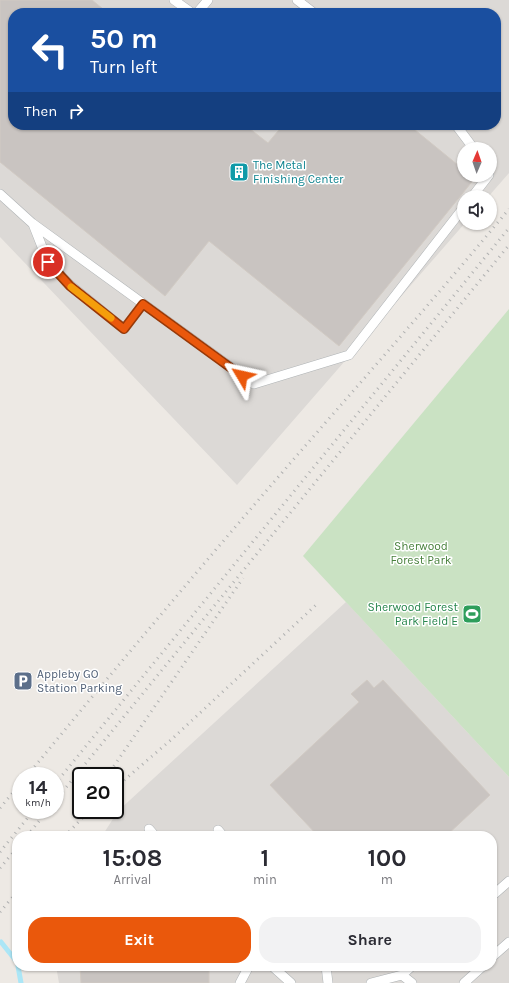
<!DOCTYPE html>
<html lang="en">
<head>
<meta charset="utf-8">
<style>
	body { margin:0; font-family:Karla,sans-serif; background:#f2f2f3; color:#2b2b33; height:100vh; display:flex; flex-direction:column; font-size:15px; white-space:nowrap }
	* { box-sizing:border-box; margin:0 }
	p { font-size:13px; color:#7c7c81 }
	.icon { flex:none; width:22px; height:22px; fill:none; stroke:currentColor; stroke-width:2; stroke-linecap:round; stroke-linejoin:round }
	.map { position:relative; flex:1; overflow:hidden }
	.drawer { position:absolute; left:12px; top:831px; width:485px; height:140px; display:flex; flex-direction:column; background:#fff; border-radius:16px; box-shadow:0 1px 3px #0004 }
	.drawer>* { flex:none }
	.hud { position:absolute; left:8px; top:8px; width:493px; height:122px; border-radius:16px; box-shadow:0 1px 3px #0004; background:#1a4fa0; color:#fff; overflow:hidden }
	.needle { width:26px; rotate:2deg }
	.fabs { position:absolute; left:457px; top:142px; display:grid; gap:8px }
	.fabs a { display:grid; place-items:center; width:40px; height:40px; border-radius:50%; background:#fff; box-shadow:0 1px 3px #0004; font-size:20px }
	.speed { position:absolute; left:12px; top:767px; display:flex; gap:8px; font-size:20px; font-weight:700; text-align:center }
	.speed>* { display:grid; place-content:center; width:52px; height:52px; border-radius:50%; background:#fff; box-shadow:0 1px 3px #0004; line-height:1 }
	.speed small { font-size:10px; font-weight:400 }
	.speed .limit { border:2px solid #111; border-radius:6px; background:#fff; color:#111 }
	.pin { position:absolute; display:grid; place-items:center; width:34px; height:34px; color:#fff; margin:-17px; border:2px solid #fff; border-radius:50%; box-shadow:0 1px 4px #0007 }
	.me { position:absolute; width:44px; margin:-22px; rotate:306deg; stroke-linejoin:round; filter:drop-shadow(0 0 3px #0008) }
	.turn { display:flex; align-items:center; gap:14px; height:84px; padding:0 16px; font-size:18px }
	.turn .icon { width:52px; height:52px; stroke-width:2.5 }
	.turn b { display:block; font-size:28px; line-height:34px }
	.then { display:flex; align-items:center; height:38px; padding:0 16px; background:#0003; gap:8px; font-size:15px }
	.eta { display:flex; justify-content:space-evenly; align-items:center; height:68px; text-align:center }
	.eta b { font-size:24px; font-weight:700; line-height:28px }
	.action { display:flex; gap:8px; margin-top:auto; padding:8px 16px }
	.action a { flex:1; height:46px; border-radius:16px; background:#ea580c; color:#fff; font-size:16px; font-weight:700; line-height:46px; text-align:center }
	.action a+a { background:#f2f2f3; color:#2b2b33 }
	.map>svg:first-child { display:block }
</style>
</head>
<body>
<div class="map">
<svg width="509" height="983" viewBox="0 0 509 983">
	<rect width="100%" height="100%" fill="#ede9e4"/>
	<path fill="#dcd9d6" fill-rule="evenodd" d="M0,0H509V173L488,197H464V223H465L237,485L0,237ZM13,13H496V125H13ZM464,149H490V175H464Z
		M346,602L509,777V983H59L56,966H492V836H102L118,811Z"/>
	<path fill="#cae2c3" d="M509,309V777L303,556Z"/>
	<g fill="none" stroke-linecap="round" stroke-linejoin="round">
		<path stroke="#abe6f6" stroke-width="5" d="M1,942L17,962
			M18,966L21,983"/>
	</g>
	<path fill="#c9c4c1" stroke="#d1cac3" d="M0,0H92L108,13H13V125H245L268,143L283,125H409L464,170V175H471L475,178L339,346L209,241L165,296L0,162Z
		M367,680L374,688L383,680L490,795L446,836H318L270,785L359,702L351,694Z
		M80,966H209V983H81Z"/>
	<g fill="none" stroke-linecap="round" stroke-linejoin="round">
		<g stroke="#afb3b5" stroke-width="10">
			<path id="lane" d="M174,0L192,13
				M297,0L314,13
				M197,13L208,0
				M456,125L474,149
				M0,194L32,223L254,384L349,355L464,207
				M472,197L489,175
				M33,224L48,262L70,285L124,329L143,304
				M149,829L155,836
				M218,830L223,836
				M492,896L509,881
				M492,957L509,942
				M272,966L291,983
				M326,966L328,983
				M402,975L412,983
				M240,983L249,966
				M371,983L402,975L412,966
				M464,983L483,966"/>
		</g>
		<use href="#lane" stroke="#fff" stroke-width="9"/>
		<path stroke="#b0b1b1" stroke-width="3" stroke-dasharray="1 5" stroke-linecap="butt" d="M27,776C94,694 162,613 231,532C323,424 418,319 509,209
			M107,776L243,578
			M55,784L509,228
			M115,788L172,739L317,604
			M55,801L509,245
			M0,808L21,783
			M27,836L48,810
			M65,836L90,810
			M0,852L34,810
			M0,868L17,848
			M0,912L17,892"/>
	</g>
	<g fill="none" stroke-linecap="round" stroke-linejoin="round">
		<g stroke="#983908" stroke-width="10">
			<path id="route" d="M48,262L70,286L124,329L143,304L242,376"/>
		</g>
		<use href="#route" stroke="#ea580c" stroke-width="7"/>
		<path stroke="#f59e0b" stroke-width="7" d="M71,287L111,318"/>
	</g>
	<defs>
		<g id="building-square" transform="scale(1)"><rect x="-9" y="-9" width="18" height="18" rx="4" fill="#0f9aa8" stroke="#fff"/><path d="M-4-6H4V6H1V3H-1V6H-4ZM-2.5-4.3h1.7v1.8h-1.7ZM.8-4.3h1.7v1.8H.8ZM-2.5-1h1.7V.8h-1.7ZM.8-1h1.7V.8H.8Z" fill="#fff"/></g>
		<g id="stadium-square" transform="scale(1)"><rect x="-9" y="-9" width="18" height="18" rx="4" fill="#2e9e5b" stroke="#fff"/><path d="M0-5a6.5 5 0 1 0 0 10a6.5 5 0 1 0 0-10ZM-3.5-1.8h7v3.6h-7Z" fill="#fff"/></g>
		<g id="parking-square" transform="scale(1)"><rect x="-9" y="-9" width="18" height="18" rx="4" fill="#5c6f8a" stroke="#fff"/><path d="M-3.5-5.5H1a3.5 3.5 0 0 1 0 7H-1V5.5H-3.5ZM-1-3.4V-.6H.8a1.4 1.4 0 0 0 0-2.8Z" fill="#fff"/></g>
	</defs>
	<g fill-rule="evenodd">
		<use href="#building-square" x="239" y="172"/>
		<use href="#stadium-square" x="472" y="614"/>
		<use href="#parking-square" x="23" y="681"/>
	</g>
	<g text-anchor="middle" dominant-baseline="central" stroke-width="3" stroke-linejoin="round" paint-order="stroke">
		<g font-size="12" fill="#0d838f" stroke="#fff" text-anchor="start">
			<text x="253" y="165">The Metal<tspan x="253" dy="14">Finishing Center</tspan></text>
		</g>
		<g font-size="12" fill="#49813d" stroke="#fff">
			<text x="421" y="546">Sherwood<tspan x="421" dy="14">Forest Park</tspan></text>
		</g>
		<g font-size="12" fill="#27864d" stroke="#fff" text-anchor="end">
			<text x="458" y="607">Sherwood Forest<tspan x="458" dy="14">Park Field E</tspan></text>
		</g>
		<g font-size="12" fill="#4e5e75" stroke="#fff" text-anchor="start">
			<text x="37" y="674">Appleby GO<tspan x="37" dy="14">Station Parking</tspan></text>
		</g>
	</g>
</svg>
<div class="fabs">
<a><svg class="needle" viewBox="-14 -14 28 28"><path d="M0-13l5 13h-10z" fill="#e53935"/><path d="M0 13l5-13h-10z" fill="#7c7c81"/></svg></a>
<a><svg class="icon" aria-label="sound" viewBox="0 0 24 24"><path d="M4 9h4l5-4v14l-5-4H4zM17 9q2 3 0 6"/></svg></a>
</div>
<div class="speed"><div>14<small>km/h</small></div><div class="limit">20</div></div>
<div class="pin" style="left:48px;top:262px;background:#d93025"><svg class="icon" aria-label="arrive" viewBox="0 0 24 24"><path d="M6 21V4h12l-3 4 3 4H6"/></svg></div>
<svg class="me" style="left:242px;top:376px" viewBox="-20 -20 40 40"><path d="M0-17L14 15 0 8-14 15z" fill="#ea580c" stroke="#fff" stroke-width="4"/></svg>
<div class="hud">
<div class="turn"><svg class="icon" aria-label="left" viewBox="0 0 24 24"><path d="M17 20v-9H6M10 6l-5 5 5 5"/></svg><div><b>50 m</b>Turn left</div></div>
<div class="then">Then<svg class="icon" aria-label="right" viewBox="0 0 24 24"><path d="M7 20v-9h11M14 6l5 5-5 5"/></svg></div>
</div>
<section class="drawer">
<div class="eta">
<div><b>15:08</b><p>Arrival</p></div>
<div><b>1</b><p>min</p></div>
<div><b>100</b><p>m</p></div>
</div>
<div class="action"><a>Exit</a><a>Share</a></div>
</section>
</div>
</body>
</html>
